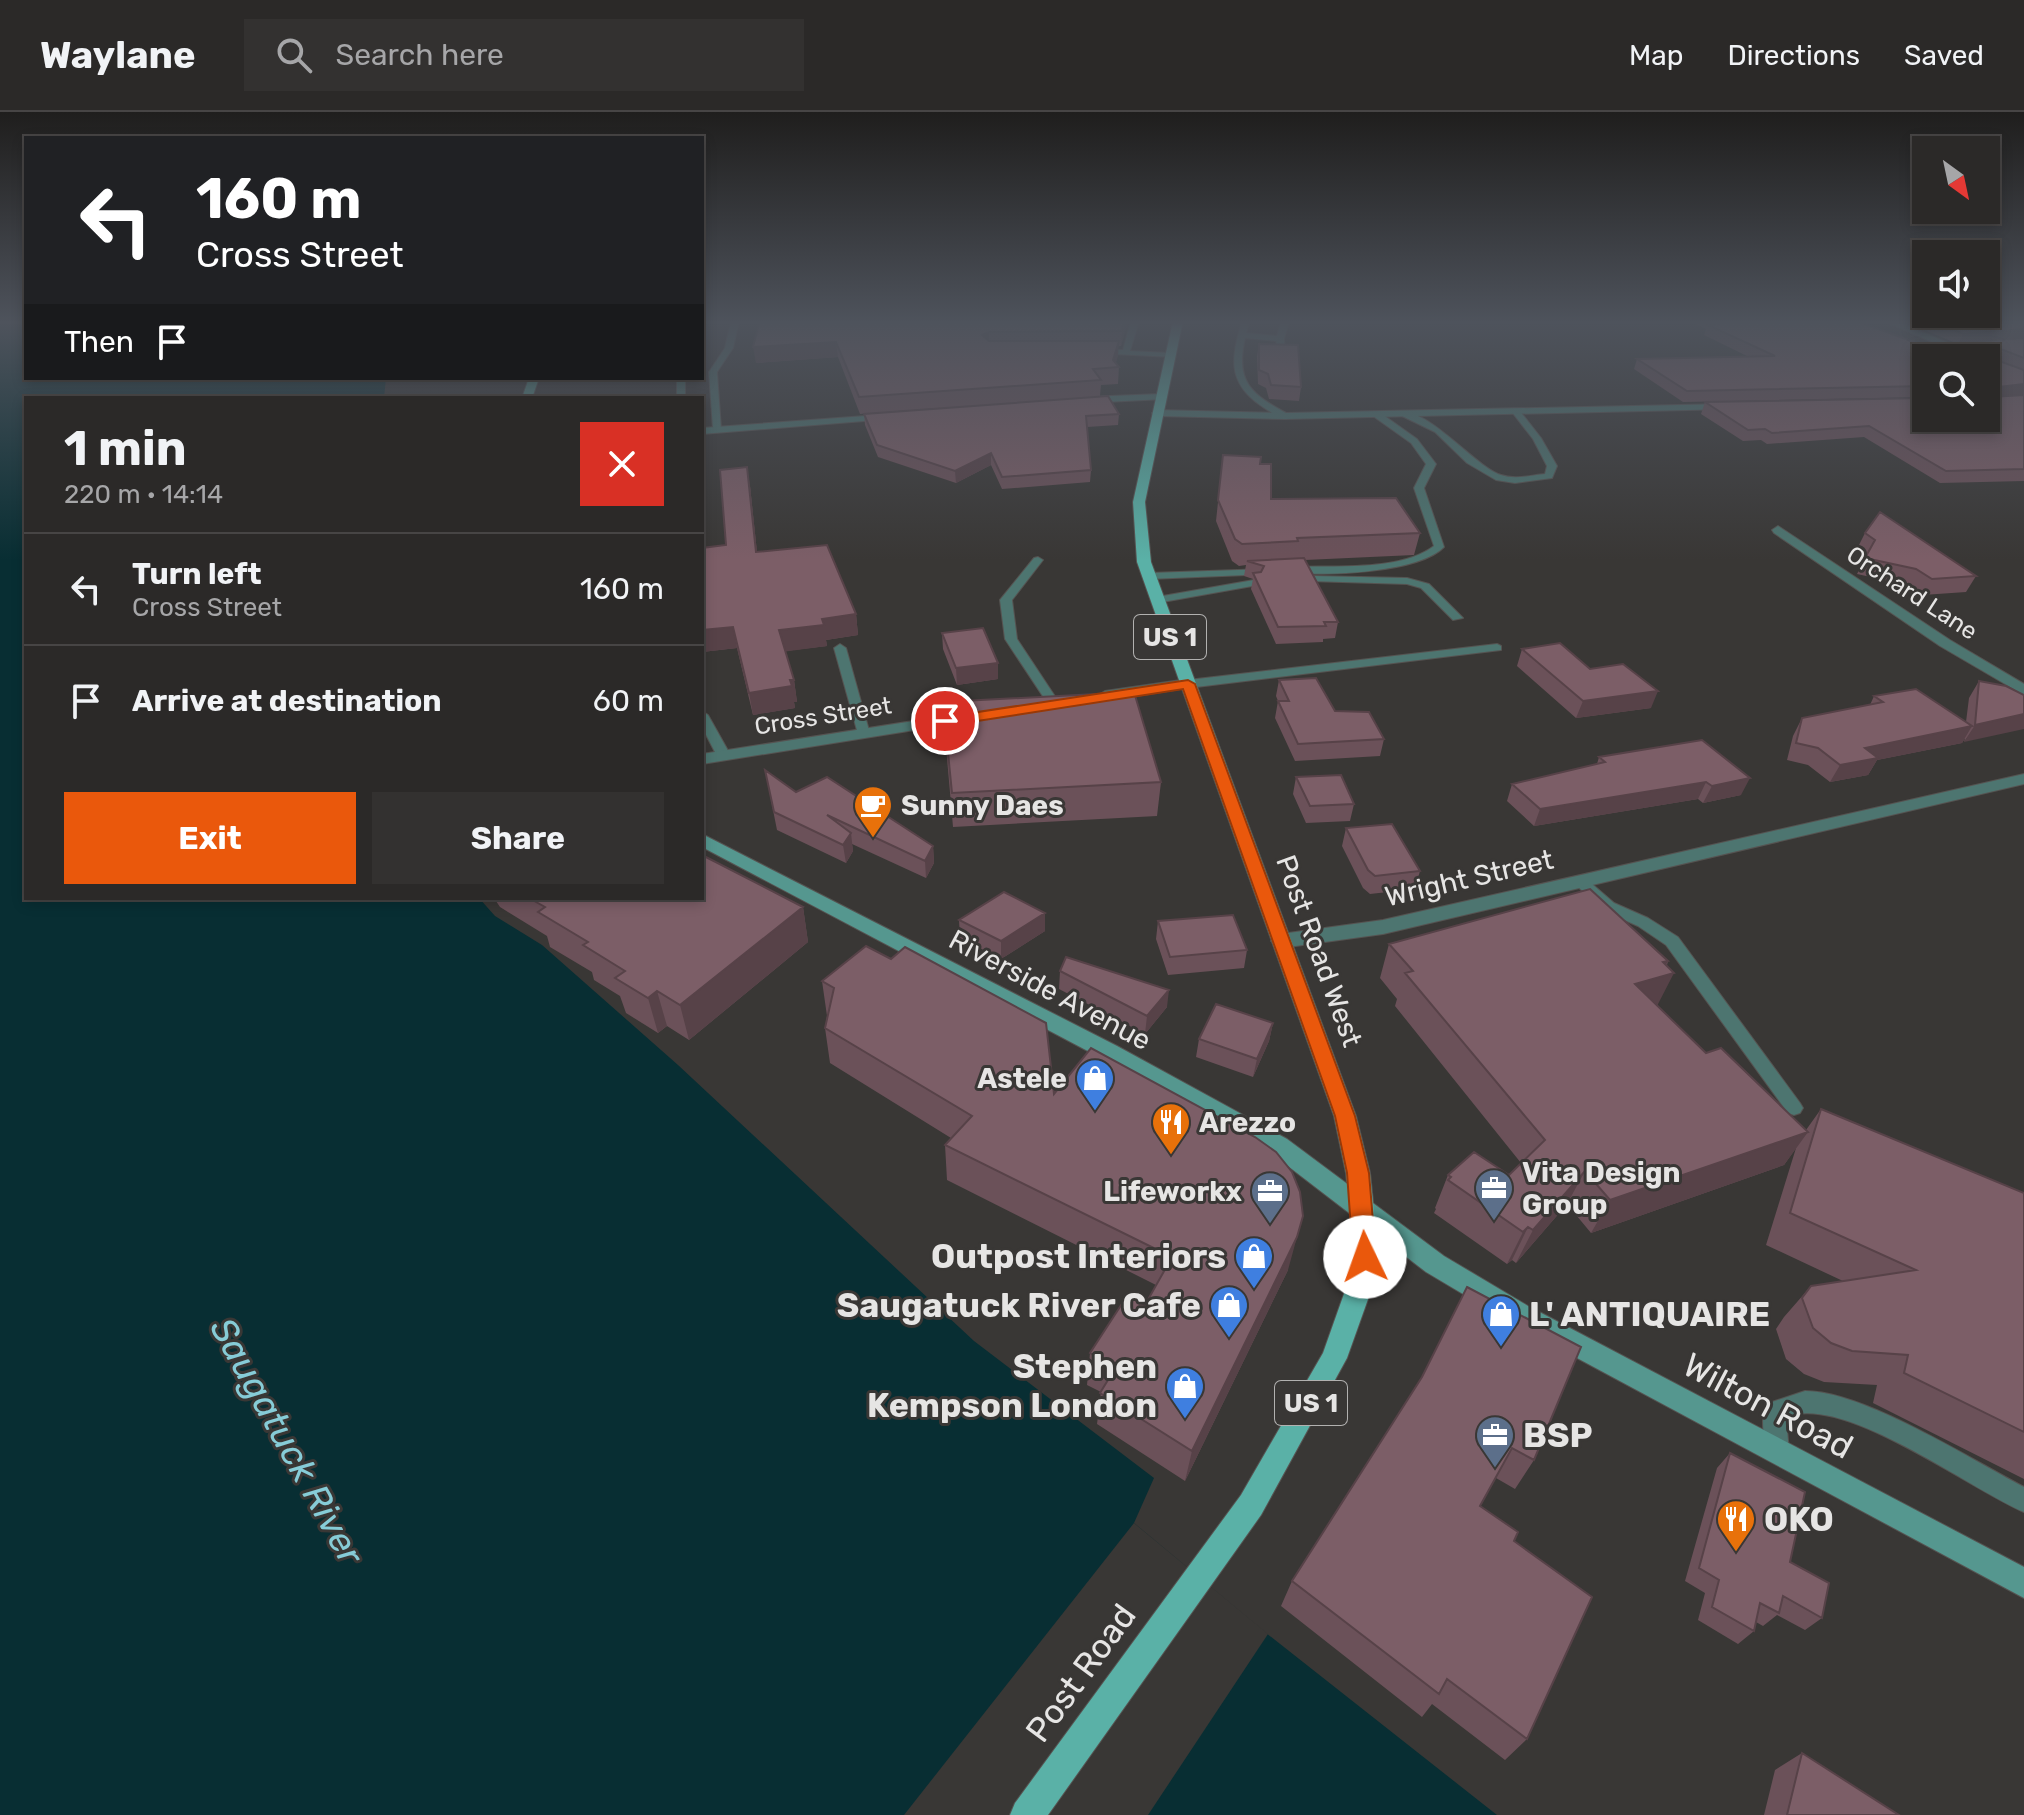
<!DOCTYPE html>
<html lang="en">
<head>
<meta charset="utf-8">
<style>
	body { margin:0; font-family:Rubik,sans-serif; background:#333130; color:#f1f3f6; height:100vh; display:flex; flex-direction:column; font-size:30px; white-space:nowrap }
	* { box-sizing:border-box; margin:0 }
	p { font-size:26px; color:#a6a6a8 }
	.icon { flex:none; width:44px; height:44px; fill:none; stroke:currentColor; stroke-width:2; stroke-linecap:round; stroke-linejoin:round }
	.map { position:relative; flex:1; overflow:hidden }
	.sheet { position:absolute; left:24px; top:284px; width:680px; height:504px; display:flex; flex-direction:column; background:#2b2928; border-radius:0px; box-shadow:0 4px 12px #0003,0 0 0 2px #474545 }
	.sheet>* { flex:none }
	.hud { position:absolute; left:24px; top:24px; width:680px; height:244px; border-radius:0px; box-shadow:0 4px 12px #0003,0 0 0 2px #474545; background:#202124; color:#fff; overflow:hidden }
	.needle { width:52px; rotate:147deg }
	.buttons { position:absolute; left:1912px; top:24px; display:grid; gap:16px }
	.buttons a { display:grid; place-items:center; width:88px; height:88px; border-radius:0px; background:#2b2928; box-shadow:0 4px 12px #0003,0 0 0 2px #474545; font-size:40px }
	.pin { position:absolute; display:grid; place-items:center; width:68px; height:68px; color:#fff; margin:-34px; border:4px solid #fff; border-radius:50%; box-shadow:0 2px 8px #0007 }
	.me { position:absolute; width:88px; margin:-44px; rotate:357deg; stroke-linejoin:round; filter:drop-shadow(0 0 6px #0008) }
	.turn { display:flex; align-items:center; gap:28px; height:168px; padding:0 40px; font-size:36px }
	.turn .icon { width:104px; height:104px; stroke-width:2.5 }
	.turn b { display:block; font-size:56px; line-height:68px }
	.then { display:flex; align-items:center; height:76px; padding:0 40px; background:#0003; gap:16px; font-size:30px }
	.round { display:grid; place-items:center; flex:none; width:84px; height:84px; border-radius:0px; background:#333130 }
	.head { display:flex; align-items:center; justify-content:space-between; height:136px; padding:0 40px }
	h1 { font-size:48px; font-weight:700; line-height:60px }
	.cta { display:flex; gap:16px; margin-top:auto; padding:16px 40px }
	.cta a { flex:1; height:92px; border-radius:0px; background:#ea580c; color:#fff; font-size:32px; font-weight:700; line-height:92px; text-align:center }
	.cta a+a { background:#333130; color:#f1f3f6 }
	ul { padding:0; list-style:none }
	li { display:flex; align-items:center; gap:24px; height:112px; padding:0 40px; border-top:2px solid #474545 }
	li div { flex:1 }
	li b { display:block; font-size:30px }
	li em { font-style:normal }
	header { display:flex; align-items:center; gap:48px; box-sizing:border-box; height:112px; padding:0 40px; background:#2b2928; border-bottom:2px solid #474545 }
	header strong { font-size:38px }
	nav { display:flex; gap:44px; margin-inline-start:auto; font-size:28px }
	.search { width:560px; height:72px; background:#333130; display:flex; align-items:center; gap:20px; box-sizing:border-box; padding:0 28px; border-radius:0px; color:#a6a6a8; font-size:30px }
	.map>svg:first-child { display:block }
</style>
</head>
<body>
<header>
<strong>Waylane</strong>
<div class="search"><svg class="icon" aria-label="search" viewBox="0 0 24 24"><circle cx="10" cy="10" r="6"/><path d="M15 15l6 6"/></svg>Search here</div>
<nav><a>Map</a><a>Directions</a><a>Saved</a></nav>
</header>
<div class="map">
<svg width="2024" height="1703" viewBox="0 0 2024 1703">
	<rect width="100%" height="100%" fill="#393735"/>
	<path fill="#082e33" d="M0,209H26V266H386L384,286H26V786H479L495,804L542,833L678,953L974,1229L1154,1366L1134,1411L1261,1517L1497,1703H0Z"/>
	<path fill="#393735" d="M1134,1411L1268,1522L1148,1703H904Z"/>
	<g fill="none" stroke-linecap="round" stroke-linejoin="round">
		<g stroke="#555351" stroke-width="2">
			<path id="service" d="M731,209H739L733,236L717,260L721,317L717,320L713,317L709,260L725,236Z
				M1131,209H1139L1130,239L1170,241L1173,245L1093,241L1096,237L1123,238Z
				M1242,209H1250L1246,221L1277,224L1281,209H1289L1284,227L1285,241H1279L1276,229L1245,226C1235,270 1251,282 1288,302V306C1278,306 1269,299 1260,293C1226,269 1232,244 1242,209Z
				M2024,229V233L1952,238L1948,236Z
				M677,266H685V286H677Z
				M1513,298H1519L1541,326L1557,354L1552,366L1515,371L1496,368L1467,351L1435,320L1398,302C1423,290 1475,355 1501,363C1515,368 1532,363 1545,362L1547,354L1533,327L1512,300Z
				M1373,300H1379L1417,327L1436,352L1424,376L1444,435C1419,461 1322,465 1286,460L1285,458L1290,455C1331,453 1400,460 1434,434L1414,376L1426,352L1411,331L1373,304Z
				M1038,445L1043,448L1012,488L1017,527L1060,592L1054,596L1050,595L1005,527L1000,488L1034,446Z
				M1267,457L1271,458V462L1149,467L1144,464L1149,461Z
				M1313,464L1407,466L1429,472L1463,506L1453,508L1421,476L1407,472L1309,469L1308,467Z
				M1254,468L1259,471L1258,473L1157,491L1151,488L1157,485Z
				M840,532L846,536L870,622L869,625H859L858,622L834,536Z
				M1497,532L1501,534V538L1188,576L1182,572L1188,568Z
				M702,599L708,603L731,644L729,647H719L717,644L702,615Z
				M1580,764L1585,766L1614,791L1648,806L1678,825L1800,991L1803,996L1800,1001L1794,1003L1788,1001L1666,833L1638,814L1604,799L1575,772L1573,769L1575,766Z
				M1805,1279C1864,1279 1970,1347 2024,1375V1400C1968,1376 1843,1281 1786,1305L1789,1340L1786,1348L1778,1351L1770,1348C1764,1333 1760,1306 1766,1292Z"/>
		</g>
		<g stroke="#555351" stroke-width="2">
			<path id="minor" d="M1884,209H1897L1982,246H1969Z
				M1161,282L1166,285L1165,287L1085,291L1080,288L1085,285Z
				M1728,292L1732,293V297L1285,307L1157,304L1152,301L1157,298L1285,301Z
				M893,302V306L889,307L702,322V316Z
				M1778,414L1950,528L2024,572V583L1940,534L1774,421L1772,418Z
				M1188,567L1193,569V575L1105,589L1097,584L1105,579Z
				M971,600L977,602V608L702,652V642Z
				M2024,662V672L1383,822L1281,836L1271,829L1281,822L1383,808Z"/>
		</g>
		<g stroke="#555351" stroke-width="2">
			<path id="secondary" d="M529,266H539L532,286H522Z
				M702,722L1117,934L1287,1027L1444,1144L1528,1194L2024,1455V1486L1510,1210L1426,1160L1271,1041L1101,946L702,735Z"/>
		</g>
		<g stroke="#555351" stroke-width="2">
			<path id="primary" d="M1173,209H1183L1145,390L1151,450L1356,1004L1370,1061L1377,1128V1162L1347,1246L1261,1403L1048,1703H1010L1015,1691L1241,1383L1323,1241L1351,1162L1353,1128L1346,1061L1334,1004L1137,450L1133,390Z"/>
		</g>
		<use href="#service" fill="#4d7570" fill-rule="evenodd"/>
		<use href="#minor" fill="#4d7570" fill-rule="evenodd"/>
		<use href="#secondary" fill="#55978f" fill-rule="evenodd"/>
		<use href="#primary" fill="#5ab1a7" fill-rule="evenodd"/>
	</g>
	<path fill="#6b5159" d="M760,209H1128L1121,234H1118L1116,251L1119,255L1118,272L1101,273L1100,284L1119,302L1118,313L1087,315L1091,358L1090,370L1002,377L991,353L956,371L878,345L865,313L864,302L964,294L860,302L838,245L756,251Z
		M1694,209H1857L1926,246V285L1683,290L1634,257L1637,247L1749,245L1704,223L1706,217L1694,211Z
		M1909,209H2024V369L1940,371L1864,325L1767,332L1761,328L1743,329L1701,302L1705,290L1986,306L1971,246L1979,230L1958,232L1915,214Z
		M1259,232L1301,275L1299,289L1269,287L1266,276L1258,272L1257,244Z
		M1223,343L1260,352L1271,387L1420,421L1414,443L1305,448L1338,510L1335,526L1323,527V530L1276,532L1251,477L1253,467L1244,464L1246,453L1239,454L1232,449L1216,409Z
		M750,374L757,440L856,502L858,523L826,528L827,534L785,539L794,568L797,590H794L795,596L753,603L737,536L702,540L726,433Z
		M1865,421L1976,464L1966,480L1923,483L1907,473L1857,462L1867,443L1857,437Z
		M942,521L998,567L957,573L943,537Z
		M1522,537L1590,557L1651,596L1576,606L1517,554Z
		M1279,568L1384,627L1380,644L1295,649L1275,606L1278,589L1276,584Z
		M1979,569L2006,574L1964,630L1965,626L1962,631L1877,648L1868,663L1830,670L1808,653L1787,648L1793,624L1802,606L1870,593L1874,584L1966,610L1969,586Z
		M943,590L1161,670L1157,704L953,715L945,623Z
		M1702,628L1741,683L1703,691L1698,687L1534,714L1507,689L1512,672L1597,652L1599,645Z
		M765,658L796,680L933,734L934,751L926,766L852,732L853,739L846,751L777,718Z
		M1296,665L1354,692L1350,709L1306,711L1293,682Z
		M1346,716L1420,759L1415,777L1370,782L1363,776L1342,734Z
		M494,786H702L803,795L808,830L689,928L667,914L658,921L626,901L620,884L594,868L592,860L550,835L547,824L500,795Z
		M959,808L1045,819L1001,847L960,826Z
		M1158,809L1247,838L1244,856L1168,863L1156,827Z
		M1389,832L1668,849L1657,894L1706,941L1806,1018L1821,997L2024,1081V1367L1873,1291L1877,1273L1824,1270L1804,1262L1786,1247L1776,1217L1784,1205L1811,1174L1843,1169L1766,1133L1796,1036L1784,1053L1591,1121L1567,1092L1516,1151L1512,1148L1507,1152L1434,1101L1436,1097L1435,1096L1448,1063H1509L1521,1051L1395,894L1397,887L1380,866Z
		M1060,859L1167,895L1145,922L1059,877Z
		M822,869L1054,982L1288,1158L1185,1369L1097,1312L1101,1280L1087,1273L1090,1241L1145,1193L1156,1173L947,1068L945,1033L951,1026L830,951L825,916L827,904Z
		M1273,911L1269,929L1253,965L1196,945L1199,927Z
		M1422,1265L1534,1348L1515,1377L1496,1366L1480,1394L1514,1429L1527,1627L1505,1648L1432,1592L1422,1605L1281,1494L1292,1469Z
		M1730,1341L1822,1506L1805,1518L1777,1503L1763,1514L1756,1510L1754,1519L1738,1532L1698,1508L1705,1481L1685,1469L1717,1356Z
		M1802,1641L1899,1703H1764L1775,1658Z"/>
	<path fill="#574248" d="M1124,209H1128L1121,234L1122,219Z
		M2024,217V227L1980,229L1979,230L1958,232L1963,222Z
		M989,220V235L982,223Z
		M1119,229L1118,244L1114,256L1113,248Z
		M836,230L838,245L756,251L753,235Z
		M2024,272V283L1986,287L1989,276Z
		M991,341V353L956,371L955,359Z
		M747,355L750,374L759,461L756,440Z
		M856,502L858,523L826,528L827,534L782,540L779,518L822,507Z
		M733,515L737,536L702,540V518Z
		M998,551V567L957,573L956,556Z
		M794,568L797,590H794L795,596L753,603L749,581Z
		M1658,579L1651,596L1576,606L1583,589Z
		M2024,602V617L1964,630L1975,613Z
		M1972,614L1962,631L1877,648L1868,663L1830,670L1840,653L1865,636Z
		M1750,666L1741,683L1703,691L1712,674Z
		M1706,670L1698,687L1534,714L1540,697Z
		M851,721L853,739L846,751L843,733Z
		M933,734L934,751L926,766L925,749Z
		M803,795L808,830L689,928L680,893Z
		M1045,801V819L1001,847V829Z
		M1668,849L1659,865L1674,861L1657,894L1635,872L1663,850Z
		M1169,878L1167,895L1145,922L1147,904Z
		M657,879L667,914L658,921L648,886Z
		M1273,911L1269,929L1253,965L1257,947Z
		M1808,1020L1784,1053L1591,1121L1610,1088Z
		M1585,1059L1567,1092L1516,1151L1533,1118Z
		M1528,1115L1512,1148L1507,1152L1523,1120Z
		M1297,1125L1288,1158L1185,1369L1192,1339Z"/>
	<path fill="#7c5e67" stroke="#574248" stroke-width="2" d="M760,209H1124L1122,219L989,220L982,223L989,229H1119L1113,248L1119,255L1093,257L1101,268L859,285L836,230L753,235Z
		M1716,209H1857L1957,246H1926V274L1687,279L1637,247L1775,244L1708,213L1720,212Z
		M1934,209H2024V217L1963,222Z
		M2024,226V246L1980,229Z
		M1259,232L1298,233L1301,275L1271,273L1268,262L1259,258Z
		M1975,238H1989L1991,246L2024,258V272L1989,276L1992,285L2024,283V357L1946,359L1869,314L1772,321L1765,317L1748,318L1705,290L1926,286V306H1986V246H1971Z
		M1108,284L1119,302L1086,304L1091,358L1002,365L991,341L955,359L877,333L864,302Z
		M1223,343L1261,345L1260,352H1271V387L1396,386L1420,421L1297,426L1298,429L1242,432L1235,427L1218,388Z
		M747,355L756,440L827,433L856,502L822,507L824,513L779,518L794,568H790L792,574L749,581L733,515L702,518V436L726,433L720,358Z
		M1880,400L1976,464L1932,467L1916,457L1865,446L1875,428L1865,421Z
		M1304,446L1338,510H1324L1326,514L1278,515L1253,461L1261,460L1264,454L1247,449Z
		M983,516L998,551L956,556L942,521Z
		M1560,531L1590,557L1623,552L1658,579L1583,589L1522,537Z
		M1316,566L1335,599L1369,600L1384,627L1298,632L1278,589H1289L1279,568Z
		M1979,569L2006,574L2024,583V602L1975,613Z
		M1916,577L1972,614L1865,636L1878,646L1840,653L1818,636L1796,631L1802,606L1883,590L1874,584Z
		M1134,580L1161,670L952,681L943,590Z
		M1702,628L1750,666L1712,674L1706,670L1540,697L1512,672L1605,650L1599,645Z
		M765,658L796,680L827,665L933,734L925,749L827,703L851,721L843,733L774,700Z
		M1341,663L1354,692L1310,694L1296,665Z
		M1392,712L1420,759L1375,764L1368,758L1346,716Z
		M702,743L803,795L680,893L657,879L648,886L615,866L625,859L583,833L588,830L538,800L545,795L529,786H702Z
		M1590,777L1668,849L1663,850L1674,861L1635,872L1706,941L1721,936L1808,1020L1610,1088L1585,1059L1533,1118L1528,1115L1523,1120L1448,1068L1451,1065L1448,1063L1474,1040L1509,1063L1545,1028L1405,861L1413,859L1389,832Z
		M1004,780L1045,801L1001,829L959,808Z
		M1233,803L1247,838L1170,845L1158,809Z
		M866,834L891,847L905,835L1046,911L1054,982L1091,936L1255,1025L1276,1040L1292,1060L1300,1080L1303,1104L1297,1125L1192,1339L1100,1281L1116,1255L1090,1241L1127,1184L1145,1193L1172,1145L945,1033L972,1004L825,916L834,876L822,869Z
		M1066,845L1169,878L1147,904L1060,859Z
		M1216,892L1273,911L1257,947L1199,927Z
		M1821,997L2024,1081V1320L1904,1261L1908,1243L1852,1239L1831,1231L1813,1216L1802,1186L1811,1174L1916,1158L1790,1101Z
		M1467,1175L1581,1235L1534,1348L1512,1336L1480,1394L1518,1420L1514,1429L1592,1485L1527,1627L1447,1567L1439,1582L1292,1469L1422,1265Z
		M1730,1341L1805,1380L1790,1450L1829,1471L1822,1506L1783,1484L1779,1501L1760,1491L1754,1519L1712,1495L1719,1468L1699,1456Z
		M1802,1641L1899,1703H1787Z"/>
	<linearGradient id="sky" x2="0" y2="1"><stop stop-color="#1f1e1d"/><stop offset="0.47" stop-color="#4e535c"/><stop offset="1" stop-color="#4e535c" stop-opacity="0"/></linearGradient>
	<rect width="2024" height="448" fill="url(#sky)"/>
	<path fill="#ea580c" stroke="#983908" stroke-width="2" d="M1188,568L1195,572L1355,1004L1369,1061L1376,1145L1373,1152L1365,1155L1357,1152L1353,1145L1347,1061L1335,1004L1183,577L945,614L938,609L945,605Z"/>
	<defs>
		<g id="cafe-pin" transform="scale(2)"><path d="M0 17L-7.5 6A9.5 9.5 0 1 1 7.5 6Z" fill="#e8710a" stroke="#393735"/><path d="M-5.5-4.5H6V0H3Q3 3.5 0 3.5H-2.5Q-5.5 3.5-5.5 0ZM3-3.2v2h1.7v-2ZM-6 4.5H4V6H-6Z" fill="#fff"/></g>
		<g id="shop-pin" transform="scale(2)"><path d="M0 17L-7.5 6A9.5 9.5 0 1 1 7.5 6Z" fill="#3f7fe0" stroke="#393735"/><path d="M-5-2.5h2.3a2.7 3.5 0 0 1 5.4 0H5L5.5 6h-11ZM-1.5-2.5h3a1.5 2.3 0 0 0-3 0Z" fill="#fff"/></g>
		<g id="restaurant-pin" transform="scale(2)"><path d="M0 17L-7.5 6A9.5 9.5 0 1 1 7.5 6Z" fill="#e8710a" stroke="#393735"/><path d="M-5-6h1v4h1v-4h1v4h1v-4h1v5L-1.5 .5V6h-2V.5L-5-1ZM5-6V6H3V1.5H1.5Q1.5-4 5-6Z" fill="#fff"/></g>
		<g id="office-pin" transform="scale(2)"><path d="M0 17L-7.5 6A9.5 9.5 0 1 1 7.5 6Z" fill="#5c6f8a" stroke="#393735"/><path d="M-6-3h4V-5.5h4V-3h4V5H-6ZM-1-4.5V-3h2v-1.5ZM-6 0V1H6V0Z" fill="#fff"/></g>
	</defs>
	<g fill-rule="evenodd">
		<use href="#cafe-pin" x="873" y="693"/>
		<use href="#shop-pin" x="1095" y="966"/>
		<use href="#restaurant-pin" x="1171" y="1010"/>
		<use href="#office-pin" x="1494" y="1076"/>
		<use href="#office-pin" x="1270" y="1079"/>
		<use href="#shop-pin" x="1254" y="1144"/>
		<use href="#shop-pin" x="1229" y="1193"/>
		<use href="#shop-pin" x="1501" y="1202"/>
		<use href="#shop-pin" x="1185" y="1274"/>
		<use href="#office-pin" x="1495" y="1323"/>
		<use href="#restaurant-pin" x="1736" y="1407"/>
	</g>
	<g text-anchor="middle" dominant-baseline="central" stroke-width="6" stroke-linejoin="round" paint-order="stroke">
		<g font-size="24" fill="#e6e5e4" stroke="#393735">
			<text transform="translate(1912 481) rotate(33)">Orchard Lane</text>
			<text transform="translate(823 604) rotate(-9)">Cross Street</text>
		</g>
		<g fill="#393735" stroke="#b2b1b0" stroke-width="2">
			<rect x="1134" y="503" width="72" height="44" rx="6"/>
			<rect x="1275" y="1269" width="72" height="44" rx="6"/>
		</g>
		<g font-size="26" font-weight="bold" fill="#e6e5e4">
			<text x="1170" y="525">US 1</text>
			<text x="1311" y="1291">US 1</text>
		</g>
		<g font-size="28" font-weight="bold" fill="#e6e5e4" stroke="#393735" text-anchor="start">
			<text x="901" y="693">Sunny Daes</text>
			<text x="1067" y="966" text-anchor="end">Astele</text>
			<text x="1199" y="1010">Arezzo</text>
			<text x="1522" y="1060">Vita Design<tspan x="1522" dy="32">Group</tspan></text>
			<text x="1242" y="1079" text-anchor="end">Lifeworkx</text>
		</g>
		<g font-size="28" fill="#e6e5e4" stroke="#393735">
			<text transform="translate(1469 766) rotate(-13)">Wright Street</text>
			<text transform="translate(1319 839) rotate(70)">Post Road West</text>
			<text transform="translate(1050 878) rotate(28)">Riverside Avenue</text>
		</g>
		<g font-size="34" font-weight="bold" fill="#e6e5e4" stroke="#393735" text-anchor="end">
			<text x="1226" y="1144">Outpost Interiors</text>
			<text x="1201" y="1193">Saugatuck River Cafe</text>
			<text x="1529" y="1202" text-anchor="start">L' ANTIQUAIRE</text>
			<text x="1157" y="1254">Stephen<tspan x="1157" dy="39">Kempson London</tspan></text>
			<text x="1523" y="1323" text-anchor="start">BSP</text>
			<text x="1764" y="1407" text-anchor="start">OKO</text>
		</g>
		<g font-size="34" fill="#e6e5e4" stroke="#393735">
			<text transform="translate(1768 1294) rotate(28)">Wilton Road</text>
			<text transform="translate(1081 1561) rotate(-54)">Post Road</text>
		</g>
		<g font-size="36" font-style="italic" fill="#86ccd7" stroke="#393735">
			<text transform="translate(287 1329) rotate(61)">Saugatuck River</text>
		</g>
	</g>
</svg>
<div class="buttons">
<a><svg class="needle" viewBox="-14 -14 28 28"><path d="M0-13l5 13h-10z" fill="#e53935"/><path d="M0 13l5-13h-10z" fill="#a6a6a8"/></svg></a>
<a><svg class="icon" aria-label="sound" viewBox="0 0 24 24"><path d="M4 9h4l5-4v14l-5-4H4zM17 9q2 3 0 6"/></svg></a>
<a><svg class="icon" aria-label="search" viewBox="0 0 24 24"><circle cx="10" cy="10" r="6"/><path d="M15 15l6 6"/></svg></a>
</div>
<div class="pin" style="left:945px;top:609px;background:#d93025"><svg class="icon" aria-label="arrive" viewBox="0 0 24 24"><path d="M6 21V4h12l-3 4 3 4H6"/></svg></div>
<svg class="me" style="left:1365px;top:1145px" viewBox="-20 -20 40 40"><circle r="19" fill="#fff"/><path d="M0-13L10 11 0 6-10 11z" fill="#ea580c"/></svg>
<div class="hud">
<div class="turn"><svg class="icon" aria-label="left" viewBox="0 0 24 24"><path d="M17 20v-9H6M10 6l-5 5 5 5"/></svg><div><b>160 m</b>Cross Street</div></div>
<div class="then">Then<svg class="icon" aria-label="arrive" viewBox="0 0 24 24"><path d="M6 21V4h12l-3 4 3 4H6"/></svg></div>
</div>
<section class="sheet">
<div class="head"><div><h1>1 min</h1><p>220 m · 14:14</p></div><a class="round" style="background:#d93025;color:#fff"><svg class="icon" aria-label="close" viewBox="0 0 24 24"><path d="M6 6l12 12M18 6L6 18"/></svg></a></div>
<ul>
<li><svg class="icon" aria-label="left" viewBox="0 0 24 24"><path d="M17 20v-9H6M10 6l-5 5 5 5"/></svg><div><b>Turn left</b><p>Cross Street</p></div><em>160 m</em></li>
<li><svg class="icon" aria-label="arrive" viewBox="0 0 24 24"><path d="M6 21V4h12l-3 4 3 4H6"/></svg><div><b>Arrive at destination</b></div><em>60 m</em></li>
</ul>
<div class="cta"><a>Exit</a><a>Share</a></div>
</section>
</div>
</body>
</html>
